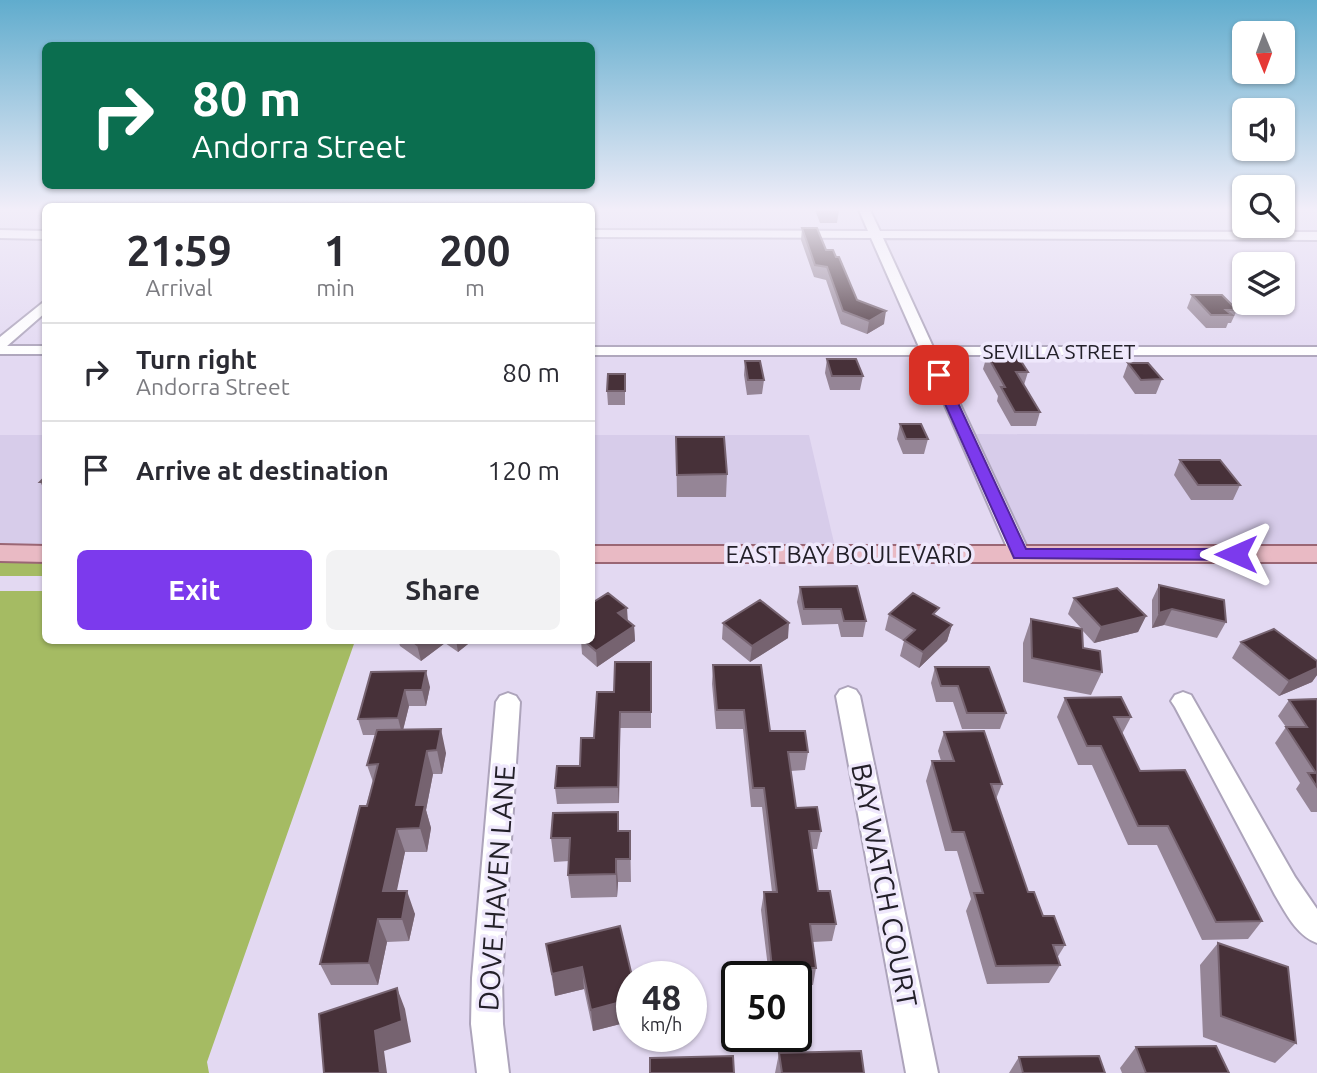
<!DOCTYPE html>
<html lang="en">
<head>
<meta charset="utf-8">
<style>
	body { margin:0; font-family:Ubuntu,sans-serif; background:#f2f2f3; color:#2b2b33; height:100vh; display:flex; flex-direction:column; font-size:26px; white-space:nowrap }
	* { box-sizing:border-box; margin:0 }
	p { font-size:23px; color:#7c7c81 }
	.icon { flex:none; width:38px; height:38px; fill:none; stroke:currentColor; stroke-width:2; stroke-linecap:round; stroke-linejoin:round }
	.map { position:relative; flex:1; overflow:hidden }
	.panel { position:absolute; left:42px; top:203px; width:553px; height:441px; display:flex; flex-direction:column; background:#fff; border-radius:10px; box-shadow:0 2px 5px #0004 }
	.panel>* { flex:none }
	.guide { position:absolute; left:42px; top:42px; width:553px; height:147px; border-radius:10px; box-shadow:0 2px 5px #0004; background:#0b6e4f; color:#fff; overflow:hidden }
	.needle { width:46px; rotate:179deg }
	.fabs { position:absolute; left:1232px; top:21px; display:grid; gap:14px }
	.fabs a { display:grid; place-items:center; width:63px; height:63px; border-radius:10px; background:#fff; box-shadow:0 2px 5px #0004; font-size:35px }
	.speed { position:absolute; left:616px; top:961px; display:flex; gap:14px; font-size:35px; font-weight:700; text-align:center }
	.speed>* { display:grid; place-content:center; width:91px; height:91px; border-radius:50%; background:#fff; box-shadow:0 2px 5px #0004; line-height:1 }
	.speed small { font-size:18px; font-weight:400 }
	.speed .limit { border:4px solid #111; border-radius:10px; background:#fff; color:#111 }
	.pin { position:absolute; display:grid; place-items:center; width:60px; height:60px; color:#fff; margin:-30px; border-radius:14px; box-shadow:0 4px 10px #0006 }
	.me { position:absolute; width:77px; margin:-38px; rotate:270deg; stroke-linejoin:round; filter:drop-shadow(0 0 5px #0008) }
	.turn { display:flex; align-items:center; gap:24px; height:147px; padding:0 35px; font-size:32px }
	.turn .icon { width:91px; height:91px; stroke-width:2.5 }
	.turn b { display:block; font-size:49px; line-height:60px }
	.eta { display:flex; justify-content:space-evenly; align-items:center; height:119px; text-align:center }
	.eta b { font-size:42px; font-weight:700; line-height:49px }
	.action { display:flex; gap:14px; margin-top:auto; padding:14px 35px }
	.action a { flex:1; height:80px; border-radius:10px; background:#7c3aed; color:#fff; font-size:28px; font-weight:700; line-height:80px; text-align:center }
	.action a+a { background:#f2f2f3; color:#2b2b33 }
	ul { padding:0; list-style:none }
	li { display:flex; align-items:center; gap:21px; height:98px; padding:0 35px; border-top:2px solid #e1e1e2 }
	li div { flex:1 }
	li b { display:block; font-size:26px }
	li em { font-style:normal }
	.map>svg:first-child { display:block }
</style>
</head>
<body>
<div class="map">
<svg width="1317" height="1073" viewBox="0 0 1317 1073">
	<rect width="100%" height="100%" fill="#e3d9f2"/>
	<path fill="#d7ccea" d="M974,434L1317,435V547H1026Z
		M0,435H45V546H0Z
		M592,435H809L835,547H592Z"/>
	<path fill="#a5bb63" d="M0,561H45V576H0Z
		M0,591H45L46,640L355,641L207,1062L209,1073H0Z"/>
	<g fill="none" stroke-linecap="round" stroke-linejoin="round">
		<g stroke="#ada4bb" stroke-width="4">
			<path id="minor" d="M859,210H870L880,231L1317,232V240L883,238L933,347H1317V355H937L1030,554L1027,559H1013L1010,554L923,355H592V347H919L871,238L592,237V230L868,231Z
				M0,230L46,231V239L0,238Z
				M46,300V312L7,346H46V354H0V337Z
				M848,687L856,690L860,696L938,1073H906L836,696L840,690Z
				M1183,692L1191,695L1295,877L1317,909V943C1296,935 1286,913 1275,895L1175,707L1171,701L1175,695Z
				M508,693L516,696L520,702L502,978L503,1024L509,1073H477L471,1024L472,978L496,702L500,696Z"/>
		</g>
		<g stroke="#9a6674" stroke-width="4">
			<path id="major" d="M0,545L46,546V562L0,561Z
				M592,546H1317V562H592Z"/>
		</g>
		<use href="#minor" fill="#fff" fill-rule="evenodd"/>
		<use href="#major" fill="#e9bac4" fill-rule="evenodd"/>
	</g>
	<path fill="#958596" d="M815,210H839L837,223H820Z
		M802,228L826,250L857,300L884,324L867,334L841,324L826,280L814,277L801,240Z
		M1192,295L1237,310L1231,323H1228L1226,328H1206L1187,308Z
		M987,355L1028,372L1024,385L1040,412L1036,426H1011L997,401L998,396L983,369Z
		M827,359L863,376L860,390H830L825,373Z
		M745,361L764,380L762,394L747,395L744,375Z
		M1128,363L1162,379L1156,394H1135L1123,377Z
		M625,374V405H608L607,391Z
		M900,424L928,439L924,454H903L897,439Z
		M676,437L727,474L726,497H677Z
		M1180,460L1240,485L1233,500H1191L1174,475Z
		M46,476V492L40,482Z
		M1159,585L1226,622L1217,638L1164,625L1152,628V600Z
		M800,587L866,621L863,637H841L838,624L802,625L797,602Z
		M1074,598L1146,616L1138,632L1094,643L1082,630L1083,648L1102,672L1091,695L1023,682V643L1031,619L1081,628L1068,614Z
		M889,614L937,616L952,625L947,641L919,668L900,656L904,641L885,630Z
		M628,621L634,626L635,641L597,667L582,654L581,640H592Z
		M723,623L788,638L750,662L722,639Z
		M398,640H473L458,652L445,643L421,661L400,646Z
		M1241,642L1317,661V675L1312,682L1279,696L1232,658Z
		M651,662V728H620L619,803L557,804L555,788L580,766L594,738L614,692Z
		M713,665L770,731L808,752L805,770L790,771L796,808L821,831L817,849H812L818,891L836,924L832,941L813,942L816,968L813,985H796V976H769L761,910L764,892H772L762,807H751L743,729H716L712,684Z
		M935,667L1006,713L1000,729H962L953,702H936L931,683Z
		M371,672L430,687L426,706H409L403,730L446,753L442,774H433L426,810L431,828L427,852H405L396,891L415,914L409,941L387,942L378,985H331L320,964L373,782L367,765L375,735H363L358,719Z
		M1065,698L1131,717L1122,734L1140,771L1262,921L1248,939L1202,940L1157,845H1128L1092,765H1078L1057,717Z
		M1317,699V812H1311L1296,789L1300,783L1275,743L1286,727L1278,716L1289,700Z
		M944,732L1002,784L996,799L1028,892L1043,916L1065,945L1057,958L1060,965L1049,983L987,984L966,911L971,899L957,851H945L926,781L932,761H941L938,751Z
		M619,831H630L631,882H618L617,897L571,898L568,875L569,861L554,862L551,838Z
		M1218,943L1296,1043L1275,1063L1203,1037L1200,965Z
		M546,944L632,976V1021L593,1031L584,989L555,996Z
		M1136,1047L1229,1073H1122L1120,1068Z
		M779,1053L864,1073H775Z
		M1019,1057L1105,1073H1009Z"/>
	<path fill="#766370" d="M886,311L884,324L867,334L869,321Z
		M627,608L628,623L618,613Z
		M1172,609L1164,625L1152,628L1159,613Z
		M1146,616L1138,632L1094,643L1101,627Z
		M789,623L788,638L750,662L752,646Z
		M952,625L947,641L919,668L923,652Z
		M634,626L635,641L597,667L596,651Z
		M423,640H445V643L421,661L417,645Z
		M456,640H473L458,652Z
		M1317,668V675L1312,682L1279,696L1289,681Z
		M426,671L430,687L426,706L422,690Z
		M405,690L409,706L402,734L398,718Z
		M620,712V728L619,803L618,787Z
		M441,729L446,753L442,774L437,750Z
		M427,751L433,774L426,810L431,828L427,852L420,828L416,805Z
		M397,829L405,852L392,914L383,891Z
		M616,859L618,882L617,897L616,874Z
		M407,891L415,914L409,941L402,919Z
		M378,919L387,942L378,985L369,963Z
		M582,967L584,989L555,996L552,974Z
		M397,988L405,1009L411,1042L384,1051L387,1073H380L375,1031Z
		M632,999V1021L593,1031L591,1010Z"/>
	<path fill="#473139" stroke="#766370" stroke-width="2" d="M802,228H817L826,250H833L836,257H839L857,300L886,311L869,321L843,311L827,267L815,265Z
		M1192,295H1222L1237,310H1226L1232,315H1211Z
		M987,355H1017L1028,372H1016L1040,412H1015L1001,387H1005Z
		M827,359H856L863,376H832Z
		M745,361H760L764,380H748Z
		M1128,363H1148L1162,379L1141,380Z
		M608,374H625V391H607Z
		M900,424H921L928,439H906Z
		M676,437H724L727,474L677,475Z
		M1180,460H1220L1240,485H1198Z
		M46,476V482H40Z
		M1159,585L1224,600L1226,622L1172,609L1159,613Z
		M857,586L866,621H844L841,609H804L800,587Z
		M1117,588L1146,616L1101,627L1074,598Z
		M608,593L627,608L618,613L634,626L596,651L583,640H592V603Z
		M913,593L939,608L933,614L952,625L923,652L904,640L915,630L889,614Z
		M760,600L789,623L752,646L723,623Z
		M1031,619L1082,629L1083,648L1100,651L1102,672L1032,658Z
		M1274,629L1317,661V668L1289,681L1241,642Z
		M411,640H423L417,645Z
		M615,662H651V712H620L618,787L555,788L557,766H580L581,738H594L597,692H614Z
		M713,665H761L770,731H805L808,752H788L796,808L817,807L821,831H809L818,891H830L836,924H810L816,968H772L764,892H777L764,788H753L744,710H717Z
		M935,667H989L1006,713H967L958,686H941Z
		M426,671L422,690H405L398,718L358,719L371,672Z
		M1121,697L1131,717H1114L1140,771L1185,770L1262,921L1216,922L1168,826H1138L1101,746H1087L1065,698Z
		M1317,699V787L1308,773H1316L1286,727H1307L1289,700Z
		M441,729L437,750L427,751L416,805H425L420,828L397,829L383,891H407L402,919H378L369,963L320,964L360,806H367L378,764L367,765L377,730Z
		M984,731L1002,784H991L1028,892H1034L1043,916H1054L1065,945H1053L1060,965L996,966L974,893H983L964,832H952L932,761H954L944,732Z
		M618,812V831H630V859H616V874L568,875L570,838H551L553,813Z
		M620,926L632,976V999L591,1010L582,967L552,974L546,944Z
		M1218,943L1288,967L1296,1043L1221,1016Z
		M397,988L402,1021L375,1031L380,1073H324L319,1014Z
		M1216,1046L1229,1073H1146L1136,1047Z
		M861,1051L864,1073H782L779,1053Z
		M733,1056L734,1073H650V1058Z
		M1099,1056L1105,1073H1023L1019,1057Z"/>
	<linearGradient id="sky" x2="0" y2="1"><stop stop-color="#60accd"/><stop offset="0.58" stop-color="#f2eef9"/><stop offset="1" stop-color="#f2eef9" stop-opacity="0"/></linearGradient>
	<rect width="1317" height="361" fill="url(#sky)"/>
	<path fill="#7c3aed" stroke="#51269a" stroke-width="2" d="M939,371L945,375L1026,549H1236L1244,554L1236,560L1014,558L932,375Z"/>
	<g text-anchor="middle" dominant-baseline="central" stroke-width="7" stroke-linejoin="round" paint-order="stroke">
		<g font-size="21" fill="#232029" stroke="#efe8fc">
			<text x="1059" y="351">SEVILLA STREET</text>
		</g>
		<g font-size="24" fill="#232029" stroke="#efe8fc">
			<text x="849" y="554">EAST BAY BOULEVARD</text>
		</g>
		<g font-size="28" fill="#232029" stroke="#efe8fc">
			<text transform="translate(885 885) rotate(79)">BAY WATCH COURT</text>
			<text transform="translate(496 888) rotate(-86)">DOVE HAVEN LANE</text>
		</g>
	</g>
</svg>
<div class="fabs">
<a><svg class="needle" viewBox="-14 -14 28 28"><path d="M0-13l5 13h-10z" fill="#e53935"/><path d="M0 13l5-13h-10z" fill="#7c7c81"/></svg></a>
<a><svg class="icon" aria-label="sound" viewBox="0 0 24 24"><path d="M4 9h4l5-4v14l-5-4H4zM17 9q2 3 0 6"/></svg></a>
<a><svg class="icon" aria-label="search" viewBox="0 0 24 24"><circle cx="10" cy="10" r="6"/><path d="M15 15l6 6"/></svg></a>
<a><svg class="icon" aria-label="layers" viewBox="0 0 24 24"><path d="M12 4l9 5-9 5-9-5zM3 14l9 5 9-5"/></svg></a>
</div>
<div class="speed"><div>48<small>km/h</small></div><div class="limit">50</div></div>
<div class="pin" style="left:939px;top:375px;background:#d93025"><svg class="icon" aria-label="arrive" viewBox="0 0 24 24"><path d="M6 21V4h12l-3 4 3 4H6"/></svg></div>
<svg class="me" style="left:1236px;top:554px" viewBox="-20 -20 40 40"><path d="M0-17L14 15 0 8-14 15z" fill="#7c3aed" stroke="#fff" stroke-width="4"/></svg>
<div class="guide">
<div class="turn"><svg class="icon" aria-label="right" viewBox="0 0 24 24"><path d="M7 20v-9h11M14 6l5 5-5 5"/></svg><div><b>80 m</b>Andorra Street</div></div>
</div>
<section class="panel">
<div class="eta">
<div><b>21:59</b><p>Arrival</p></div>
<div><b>1</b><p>min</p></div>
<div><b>200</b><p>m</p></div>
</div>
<ul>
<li><svg class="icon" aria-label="right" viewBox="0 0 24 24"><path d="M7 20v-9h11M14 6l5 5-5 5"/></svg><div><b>Turn right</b><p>Andorra Street</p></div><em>80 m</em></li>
<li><svg class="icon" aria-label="arrive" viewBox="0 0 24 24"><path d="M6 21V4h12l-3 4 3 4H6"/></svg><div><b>Arrive at destination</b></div><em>120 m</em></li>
</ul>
<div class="action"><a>Exit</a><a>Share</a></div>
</section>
</div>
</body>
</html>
